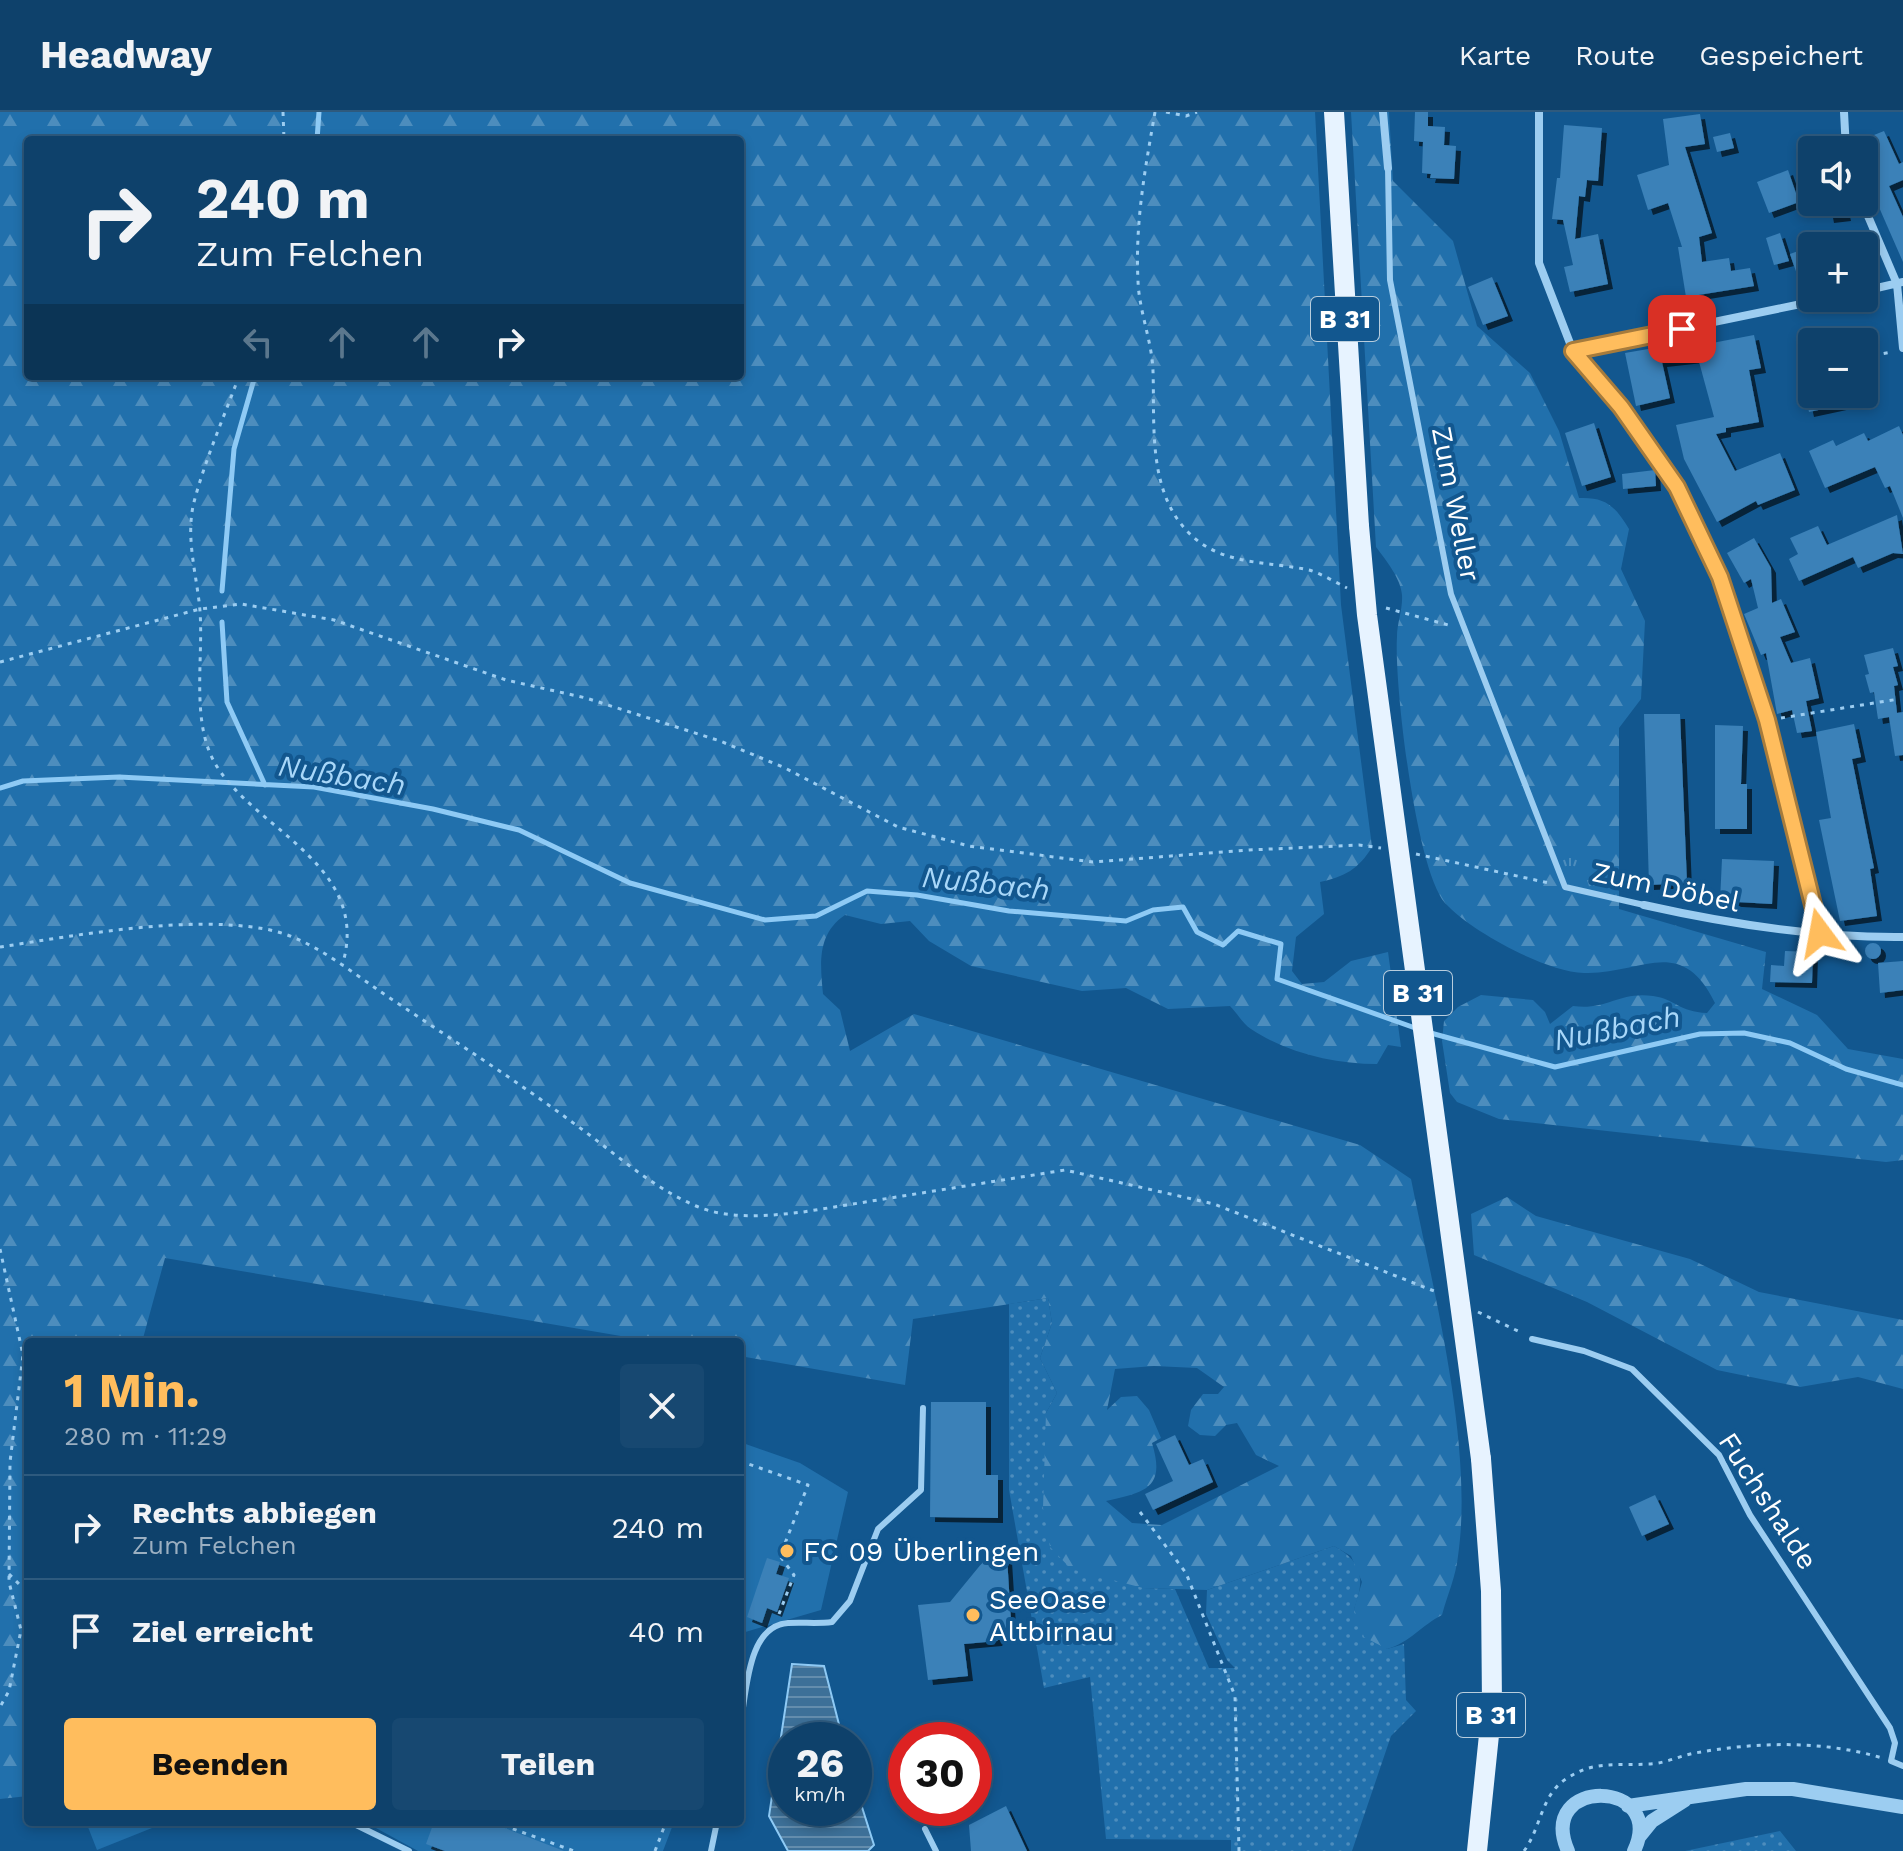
<!DOCTYPE html>
<html lang="de">
<head>
<meta charset="utf-8">
<style>
	body { margin:0; font-family:"Work Sans",sans-serif; background:#174871; color:#f1f3f6; height:100vh; display:flex; flex-direction:column; font-size:30px; white-space:nowrap }
	* { box-sizing:border-box; margin:0 }
	p { font-size:26px; color:#9bafc1 }
	.icon { flex:none; width:44px; height:44px; fill:none; stroke:currentColor; stroke-width:2; stroke-linecap:round; stroke-linejoin:round }
	.map { position:relative; flex:1; overflow:hidden }
	.details { position:absolute; left:24px; top:1226px; width:720px; height:488px; display:flex; flex-direction:column; background:#0e416b; border-radius:8px; box-shadow:0 4px 12px #0003,0 0 0 2px #2e5a7e }
	.details>* { flex:none }
	.hud { position:absolute; left:24px; top:24px; width:720px; height:244px; border-radius:8px; box-shadow:0 4px 12px #0003,0 0 0 2px #2e5a7e; background:#0e416b; color:#f1f3f6; overflow:hidden }
	.fabs { position:absolute; left:1798px; top:24px; display:grid; gap:16px }
	.fabs a { display:grid; place-items:center; width:80px; height:80px; border-radius:8px; background:#0e416b; box-shadow:0 4px 12px #0003,0 0 0 2px #2e5a7e; font-size:40px }
	.speed { position:absolute; left:768px; top:1610px; display:flex; gap:16px; font-size:40px; font-weight:700; text-align:center }
	.speed>* { display:grid; place-content:center; width:104px; height:104px; border-radius:50%; background:#0e416b; box-shadow:0 4px 12px #0003,0 0 0 2px #2e5a7e; line-height:1 }
	.speed small { font-size:20px; font-weight:400 }
	.speed .limit { border:12px solid #d22; background:#fff; color:#111 }
	.pin { position:absolute; display:grid; place-items:center; width:68px; height:68px; color:#fff; margin:-34px; border-radius:16px; box-shadow:0 4px 12px #0006 }
	.me { position:absolute; width:88px; margin:-44px; rotate:347deg; stroke-linejoin:round; filter:drop-shadow(0 0 6px #0008) }
	.turn { display:flex; align-items:center; gap:28px; height:168px; padding:0 40px; font-size:36px }
	.turn .icon { width:104px; height:104px; stroke-width:2.5 }
	.turn b { display:block; font-size:56px; line-height:68px }
	.lanes { display:flex; align-items:center; height:76px; padding:0 40px; background:#0003; justify-content:center; gap:40px; direction:ltr }
	.lanes .off { opacity:.35 }
	.round { display:grid; place-items:center; flex:none; width:84px; height:84px; border-radius:8px; background:#174871 }
	.overview { display:flex; align-items:center; justify-content:space-between; height:136px; padding:0 40px }
	h1 { font-size:48px; font-weight:700; line-height:60px; color:#ffbd5d }
	.cta { display:flex; gap:16px; margin-top:auto; padding:16px 40px }
	.cta a { flex:1; height:92px; border-radius:8px; background:#ffbd5d; color:#111; font-size:32px; font-weight:700; line-height:92px; text-align:center }
	.cta a+a { background:#174871; color:#f1f3f6 }
	ul { padding:0; list-style:none }
	li { display:flex; align-items:center; gap:24px; height:104px; padding:0 40px; border-top:2px solid #2e5a7e }
	li div { flex:1 }
	li b { display:block; font-size:30px }
	li em { font-style:normal }
	header { display:flex; align-items:center; gap:48px; box-sizing:border-box; height:112px; padding:0 40px; background:#0e416b; border-bottom:2px solid #2e5a7e }
	header strong { font-size:38px }
	nav { display:flex; gap:44px; margin-inline-start:auto; font-size:28px }
	.map>svg:first-child { display:block }
</style>
</head>
<body>
<header>
<strong>Headway</strong>
<nav><a>Karte</a><a>Route</a><a>Gespeichert</a></nav>
</header>
<div class="map">
<svg width="1903" height="1739" viewBox="0 0 1903 1739">
	<defs>
		<pattern id="grass-dots" width="8" height="8" patternUnits="userSpaceOnUse" patternTransform="scale(2)"><rect width="8" height="8" fill="#2170ac"/><path d="M2 2h.1M6 6h.1" fill="none" stroke="#4d8dbd" stroke-width="1.8" stroke-linecap="round"/></pattern>
		<pattern id="forest-firs" width="22" height="20" patternUnits="userSpaceOnUse" patternTransform="scale(2)"><rect width="22" height="20" fill="#2170ac"/><path d="M5 1l3.5 6h-7zM16 11l3.5 6h-7z" fill="#4d8dbd"/></pattern>
		<pattern id="park-tufts" width="24" height="20" patternUnits="userSpaceOnUse" patternTransform="scale(2)"><rect width="24" height="20" fill="#2170ac"/><path d="M3 7l-1-3M5 7V3M7 7l1-3M15 17l-1-3M17 17v-4M19 17l1-3" fill="none" stroke="#4d8dbd"/></pattern>
		<pattern id="water-rules" width="6" height="5" patternUnits="userSpaceOnUse" patternTransform="scale(2)"><rect width="6" height="5" fill="#3d7098"/><path d="M0 2.5h6" fill="none" stroke="#648dad"/></pattern>
		<filter id="shadow"><feDropShadow dx="5" dy="5" stdDeviation="0" flood-color="#0009"/></filter>
	</defs>
	<rect width="100%" height="100%" fill="#12578f"/>
	<path fill="url(#grass-dots)" d="M1048,1186L1052,1211L1040,1246L1057,1281L1046,1301L1143,1476L1175,1477L1209,1556H1235L1227,1548L1206,1502L1207,1478L1334,1434C1363,1450 1365,1467 1354,1497L1387,1537L1404,1532L1406,1588L1416,1599L1391,1624L1352,1739H1231V1728L1106,1727L1090,1565L1044,1576L1009,1378V1192Z
		M1780,1719L1796,1739H1685Z"/>
	<path fill="url(#forest-firs)" fill-rule="evenodd" d="M0,0H1315L1341,493L1372,735C1359,757 1344,765 1320,770L1324,802L1296,825L1292,859L1302,872L1324,870L1351,849L1388,840L1401,935L1388,933L1377,952C1335,952 1287,941 1251,917C1243,912 1237,901 1230,894L1168,897L1126,876L1082,879L971,854L929,829L910,809L881,812L845,803C817,822 820,851 823,882L840,898L850,939L914,902L1360,1033L1411,1067C1433,1178 1474,1333 1458,1444C1456,1464 1447,1484 1442,1503C1422,1513 1409,1531 1387,1537L1364,1525L1354,1497L1362,1470L1351,1444L1334,1434L1207,1478L1143,1476L1071,1457L1050,1435L1043,1396L1046,1301L1057,1281L1040,1246L1052,1211L1048,1186L913,1207L905,1273L740,1244V1230H656L165,1146L142,1230H28V1684L0,1687ZM28,28H740V264H28ZM1154,1254L1197,1256L1224,1275L1218,1282H1203L1191,1298L1188,1314L1200,1323L1215,1324L1226,1313L1237,1311L1256,1343L1279,1354L1162,1413L1132,1411L1106,1389C1145,1380 1166,1377 1152,1331L1161,1326L1149,1298L1137,1284L1121,1285L1107,1298L1115,1257Z
		M1351,0H1389L1393,69L1453,129L1477,214L1530,261L1559,319L1579,386C1606,385 1615,394 1629,417L1621,457L1645,509L1641,587L1619,616V797L1766,840L1762,877L1817,903L1848,937L1903,947V1048L1886,1050L1499,1007L1457,990L1450,981L1442,929L1444,909L1458,895L1481,883L1533,888L1545,900L1550,912L1573,894C1606,899 1619,879 1653,884C1675,887 1679,900 1707,901L1715,891C1681,821 1640,863 1584,861C1544,859 1472,820 1445,791C1416,758 1394,572 1397,525C1397,511 1403,497 1402,483C1401,467 1386,448 1376,435Z
		M1507,1085L1536,1104L1690,1147L1759,1180L1903,1208V1277L1858,1265L1800,1275L1717,1258L1587,1190L1474,1143L1471,1102Z"/>
	<path fill="url(#park-tufts)" d="M1554,735L1592,740L1597,780L1566,772Z"/>
	<path fill="#2170ac" d="M740,1330L800,1351L848,1380L821,1498L742,1521L740,1525Z
		M86,1710H167L97,1738Z
		M365,1710H674L663,1739H418Z"/>
	<path fill="url(#water-rules)" stroke="#8ecaf5" stroke-width="2" d="M792,1552L824,1554L843,1628H786V1696H854V1670L874,1733L868,1739H788L769,1704Z"/>
	<g fill="none" stroke-linecap="round" stroke-linejoin="round">
		<path stroke="#8ecaf5" stroke-width="5" d="M317,28L319,0
			M222,479L234,337L255,264
			M222,510L227,590L265,673
			M0,676L23,669L119,665L314,675L433,697L519,718L630,771L765,808L816,804L867,779L917,783L1009,799L1126,809L1153,798L1183,795L1197,820L1223,833L1238,819L1281,832L1277,867L1418,917
			M1427,920L1555,955L1700,922L1744,921L1790,931L1846,957L1903,973"/>
	</g>
	<path fill="#3b81b8" filter="url(#shadow)" d="M1415,0H1428V14L1445,15L1444,33L1456,34L1454,67L1430,66L1431,62L1422,61L1423,30L1414,29Z
		M1700,2L1705,32L1685,35L1712,121L1699,125L1702,150L1729,146L1731,159L1750,156L1754,174L1686,185L1678,135H1682L1668,91L1648,98L1637,63L1669,53L1663,7Z
		M1564,13L1602,16L1598,69L1587,68L1585,85L1579,84L1575,127L1598,122L1608,172L1570,180L1564,155L1573,153L1563,108L1552,107L1557,66H1560Z
		M1884,19L1899,52L1903,50V68L1889,74L1903,105V150L1864,61V54L1869,52L1859,29Z
		M1730,21L1734,36L1717,40L1713,25Z
		M1788,58L1799,90L1769,101L1757,70Z
		M1826,90H1843L1846,104L1829,106Z
		M1780,121L1789,149L1774,153L1766,126Z
		M1812,134V166L1800,171L1790,142Z
		M1492,165L1508,204L1483,213L1468,175Z
		M1754,223L1761,256L1749,258L1759,310L1726,316V320L1716,322L1735,359L1780,341L1795,378L1758,393L1756,389L1717,410L1684,347L1676,313L1714,305L1698,246L1662,250L1670,286L1636,294L1625,241L1706,227L1707,232Z
		M1805,282H1865V288L1809,300Z
		M1594,311L1611,365L1582,374L1565,321Z
		M1899,314L1903,323V406L1890,374L1885,376L1875,355L1825,376L1809,339L1833,328L1836,334L1864,321L1868,329Z
		M1655,358L1656,374L1623,377L1622,362Z
		M1897,403L1903,442L1893,441L1858,456L1853,445L1799,469L1789,447L1798,442L1790,426L1818,414L1827,433Z
		M1754,426L1771,456L1772,491L1781,487L1795,520L1780,525L1791,551L1810,546L1819,586L1806,589L1812,619L1797,621L1792,598L1777,602L1766,541L1761,543L1744,502L1758,496L1751,467L1744,471L1727,441Z
		M1893,536L1898,554L1893,555L1898,573L1894,574L1897,601L1903,600V643L1895,644L1889,605L1878,607L1874,580L1870,581L1865,563L1869,562L1864,543Z
		M1644,602H1680L1687,771L1649,773Z
		M1854,612L1861,645L1852,647L1874,756L1870,757L1877,804L1840,809L1819,708L1831,706L1816,620Z
		M1715,613L1743,614L1741,672H1747V717H1715Z
		M1722,747L1774,749L1772,792L1720,789Z
		M1865 839a8 8 0 1 1 16 0a8 8 0 1 1-16 0Z
		M1785,839L1813,840L1812,871L1770,870L1771,853L1784,854Z
		M1903,849V878L1880,881L1878,851Z
		M931,1290H986V1363H998V1406L930,1405Z
		M1175,1323L1189,1353L1203,1347L1213,1370L1153,1398L1145,1382L1173,1369L1156,1332Z
		M1655,1383L1669,1412L1642,1424L1629,1395Z
		M991,1440L1007,1445L1011,1509L997,1529L964,1532L968,1564L928,1568L918,1493L950,1490Z
		M767,1446L780,1450L776,1462L789,1466L777,1500L767,1496L762,1511L747,1505Z
		M1006,1694L1027,1739H971L969,1713Z
		M434,1710H489L564,1739H445L426,1732Z"/>
	<g fill="none" stroke-linecap="round" stroke-linejoin="round">
		<path stroke="#9ccdf1" stroke-width="3" stroke-dasharray="4 6" stroke-linecap="butt" d="M283,0L284,28
			M1155,0C1145,58 1135,110 1138,169C1139,199 1152,229 1153,259C1155,316 1146,388 1198,429C1229,453 1272,450 1309,458C1322,462 1335,470 1347,476
			M1166,0L1186,4L1197,0
			M1864,245L1892,240
			M239,264C224,305 205,348 194,390C185,426 197,463 200,499C203,540 194,593 207,633C231,712 376,744 342,854
			M1386,496L1452,514
			M0,550L200,497L241,492L334,508L506,568L586,586L720,629L783,655L898,715L969,734L1093,750L1249,738L1359,733L1381,736
			M1781,606L1899,587
			M1416,742L1549,771
			M0,835C78,823 187,803 265,817C307,824 346,856 381,880C446,924 513,966 576,1013C615,1041 651,1075 696,1094C729,1108 768,1104 803,1100L1065,1058L1214,1092L1439,1181
			M0,1137L23,1243L10,1350L9,1470L21,1518L9,1579L0,1595
			M1478,1200L1522,1221
			M740,1349L808,1373L780,1444L794,1463L779,1502
			M1140,1400L1186,1461L1235,1584L1239,1739
			M9,1462L28,1481
			M494,1710L574,1739
			M655,1739L666,1710
			M1524,1739C1541,1716 1541,1683 1566,1667C1594,1648 1616,1654 1648,1652C1664,1652 1679,1644 1695,1641C1755,1630 1823,1628 1882,1646"/>
		<path stroke="#9ccdf1" stroke-width="6" d="M1388,56L1390,168L1451,482L1565,775L1644,793
			M1532,1227L1584,1239L1632,1257L1719,1343L1750,1403L1890,1616L1895,1631L1891,1649L1903,1654
			M740,1613C747,1583 746,1514 788,1511C803,1510 817,1512 832,1510L850,1489L878,1417L921,1378L923,1296
			M350,1710L409,1739
			M925,1717L936,1739
			M711,1739L717,1710"/>
		<path stroke="#9ccdf1" stroke-width="8" d="M1383,0L1388,56
			M1539,0V151L1573,239L1621,295L1677,375L1720,465L1767,608L1820,821
			M1844,0L1846,38
			M1862,90L1897,172L1903,236
			M1864,179L1903,170
			M1573,239L1830,186
			M1644,793C1729,812 1816,826 1903,825"/>
		<path stroke="#9ccdf1" stroke-width="14" d="M1628,1694L1746,1677H1793L1903,1695
			M1639,1725L1652,1709L1685,1688
			M1568,1739C1535,1664 1668,1667 1634,1739"/>
		<path stroke="#e7f3ff" stroke-width="20" d="M1334,0L1359,414
			M1477,1739L1492,1594L1491,1479L1481,1347"/>
		<path stroke="#e7f3ff" stroke-width="20" d="M1359,414L1367,503L1481,1347"/>
	</g>
	<g fill="none" stroke-linecap="round" stroke-linejoin="round">
		<g stroke="#a67b3c" stroke-width="20">
			<path id="route" d="M1682,217L1573,239L1621,295L1677,375L1720,465L1767,608L1820,821"/>
		</g>
		<use href="#route" stroke="#ffbd5d" stroke-width="14"/>
	</g>
	<g fill="#ffbd5d" stroke="#12578f" stroke-width="3">
		<circle cx="787" cy="1439" r="8"/>
		<circle cx="973" cy="1503" r="8"/>
	</g>
	<g text-anchor="middle" dominant-baseline="central" stroke-width="8" stroke-linejoin="round" paint-order="stroke">
		<g fill="#12578f" stroke="#b8cddd" stroke-width="2">
			<rect x="1311" y="185" width="68" height="44" rx="6"/>
			<rect x="1384" y="859" width="68" height="44" rx="6"/>
			<rect x="1457" y="1581" width="68" height="44" rx="6"/>
		</g>
		<g font-size="26" font-weight="bold" fill="#fff">
			<text x="1345" y="207">B 31</text>
			<text x="1418" y="881">B 31</text>
			<text x="1491" y="1603">B 31</text>
		</g>
		<g font-size="28" fill="#fff" stroke="#12578f">
			<text transform="translate(1456 392) rotate(79)">Zum Weller</text>
			<text transform="translate(1666 775) rotate(12)">Zum Döbel</text>
			<text transform="translate(1768 1389) rotate(57)">Fuchshalde</text>
		</g>
		<g font-size="28" fill="#fff" stroke="#12578f" text-anchor="start">
			<text x="803" y="1439">FC 09 Überlingen</text>
			<text x="989" y="1487">SeeOase<tspan x="989" dy="32">Altbirnau</tspan></text>
		</g>
		<g font-size="30" font-style="italic" fill="#a8d7f9" stroke="#12578f">
			<text transform="translate(342 663) rotate(9)">Nußbach</text>
			<text transform="translate(986 771) rotate(6)">Nußbach</text>
			<text transform="translate(1617 916) rotate(-11)">Nußbach</text>
		</g>
	</g>
</svg>
<div class="fabs">
<a><svg class="icon" aria-label="sound" viewBox="0 0 24 24"><path d="M4 9h4l5-4v14l-5-4H4zM17 9q2 3 0 6"/></svg></a>
<a>+</a>
<a>−</a>
</div>
<div class="speed"><div>26<small>km/h</small></div><div class="limit">30</div></div>
<div class="pin" style="left:1682px;top:217px;background:#d93025"><svg class="icon" aria-label="arrive" viewBox="0 0 24 24"><path d="M6 21V4h12l-3 4 3 4H6"/></svg></div>
<svg class="me" style="left:1820px;top:821px" viewBox="-20 -20 40 40"><path d="M0-17L14 15 0 8-14 15z" fill="#ffbd5d" stroke="#fff" stroke-width="4"/></svg>
<div class="hud">
<div class="turn"><svg class="icon" aria-label="right" viewBox="0 0 24 24"><path d="M7 20v-9h11M14 6l5 5-5 5"/></svg><div><b>240 m</b>Zum Felchen</div></div>
<div class="lanes"><svg class="icon off" aria-label="left" viewBox="0 0 24 24"><path d="M17 20v-9H6M10 6l-5 5 5 5"/></svg><svg class="icon off" aria-label="ahead" viewBox="0 0 24 24"><path d="M12 20V5M6 11l6-6 6 6"/></svg><svg class="icon off" aria-label="ahead" viewBox="0 0 24 24"><path d="M12 20V5M6 11l6-6 6 6"/></svg><svg class="icon" aria-label="right" viewBox="0 0 24 24"><path d="M7 20v-9h11M14 6l5 5-5 5"/></svg></div>
</div>
<section class="details">
<div class="overview"><div><h1>1 Min.</h1><p>280 m · 11:29</p></div><a class="round"><svg class="icon" aria-label="close" viewBox="0 0 24 24"><path d="M6 6l12 12M18 6L6 18"/></svg></a></div>
<ul>
<li><svg class="icon" aria-label="right" viewBox="0 0 24 24"><path d="M7 20v-9h11M14 6l5 5-5 5"/></svg><div><b>Rechts abbiegen</b><p>Zum Felchen</p></div><em>240 m</em></li>
<li><svg class="icon" aria-label="arrive" viewBox="0 0 24 24"><path d="M6 21V4h12l-3 4 3 4H6"/></svg><div><b>Ziel erreicht</b></div><em>40 m</em></li>
</ul>
<div class="cta"><a>Beenden</a><a>Teilen</a></div>
</section>
</div>
</body>
</html>
